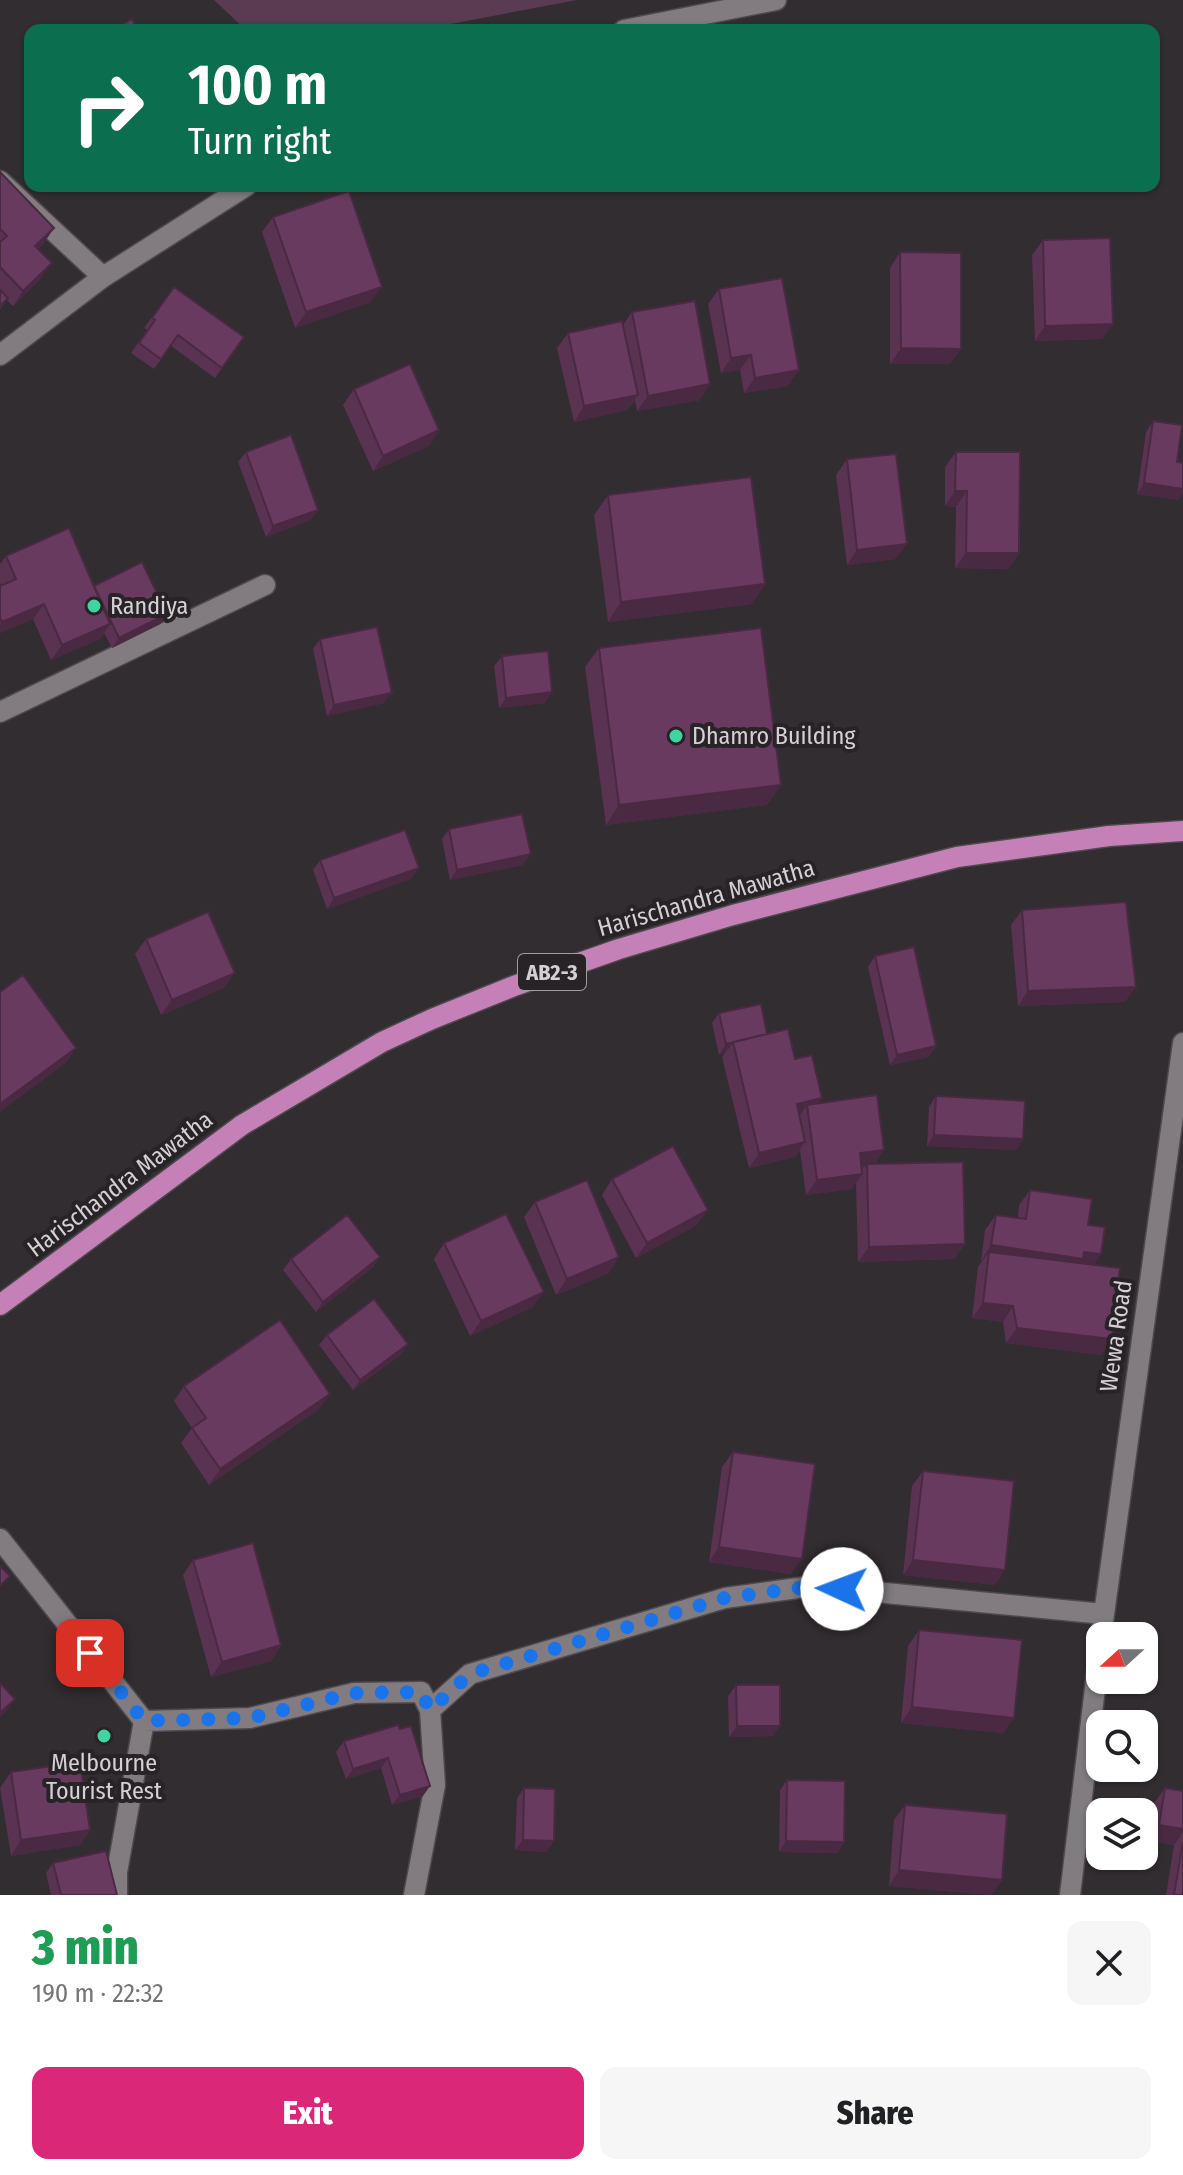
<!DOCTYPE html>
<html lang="en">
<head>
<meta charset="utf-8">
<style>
	body { margin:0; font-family:"Fira Sans Condensed",sans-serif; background:#f6f6f6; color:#202124; height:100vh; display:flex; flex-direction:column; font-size:30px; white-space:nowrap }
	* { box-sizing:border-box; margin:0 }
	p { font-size:26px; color:#757577 }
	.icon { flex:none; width:44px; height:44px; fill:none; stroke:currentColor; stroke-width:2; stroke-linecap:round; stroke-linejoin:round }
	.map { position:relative; height:1895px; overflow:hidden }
	.sheet { display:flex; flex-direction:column; background:#fff; flex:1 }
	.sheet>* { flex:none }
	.top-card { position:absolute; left:24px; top:24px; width:1136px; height:168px; border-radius:16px; box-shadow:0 2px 6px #0004; background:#0b6e4f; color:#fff; overflow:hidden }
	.needle { width:52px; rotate:249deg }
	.fabs { position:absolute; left:1086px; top:1622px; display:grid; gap:16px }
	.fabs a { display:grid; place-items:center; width:72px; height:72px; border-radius:16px; background:#fff; box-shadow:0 2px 6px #0004; font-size:40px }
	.pin { position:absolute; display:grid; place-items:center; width:68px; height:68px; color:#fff; margin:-34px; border-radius:16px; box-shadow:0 4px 12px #0006 }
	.me { position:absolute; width:88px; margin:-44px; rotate:272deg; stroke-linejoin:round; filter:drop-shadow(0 0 6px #0008) }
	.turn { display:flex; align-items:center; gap:28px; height:168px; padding:0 32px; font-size:36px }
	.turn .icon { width:104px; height:104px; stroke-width:2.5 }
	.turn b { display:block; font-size:56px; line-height:68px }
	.round { display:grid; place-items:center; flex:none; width:84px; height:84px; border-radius:16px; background:#f6f6f6 }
	.head { display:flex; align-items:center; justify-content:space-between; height:136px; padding:0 32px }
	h1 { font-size:48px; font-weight:800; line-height:60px; color:#1e9e55 }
	.primary-button { display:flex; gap:16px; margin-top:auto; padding:16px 32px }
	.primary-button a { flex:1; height:92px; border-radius:16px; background:#db2777; color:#fff; font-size:32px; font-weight:800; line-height:92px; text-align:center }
	.primary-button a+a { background:#f6f6f6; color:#202124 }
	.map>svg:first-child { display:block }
</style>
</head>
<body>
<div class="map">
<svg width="1183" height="1895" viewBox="0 0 1183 1895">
	<rect width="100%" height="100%" fill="#322d30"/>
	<path fill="#593c52" d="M214,0H577L419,30H246Z"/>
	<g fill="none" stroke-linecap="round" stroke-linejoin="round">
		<g stroke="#4e494c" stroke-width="23">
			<path id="minor" d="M624,30L776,0
				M0,181L103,277
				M0,355L103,277L246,186
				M0,712L265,585
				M0,1539L144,1721
				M1101,1636L1183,1043
				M430,1710L470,1674L725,1598L813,1586L1104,1614
				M117,1895V1872L144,1721L250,1718L354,1693L421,1692L430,1710L435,1785L414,1895
				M1070,1895L1100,1647"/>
		</g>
		<g stroke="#4e494c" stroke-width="23">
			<path id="major" d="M0,1305L242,1125L382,1042L432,1019L514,986L619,949L733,915L957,857L1109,836L1183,831"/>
		</g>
		<use href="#minor" stroke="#827c81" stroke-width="20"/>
		<use href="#major" stroke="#c581b7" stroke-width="20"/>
	</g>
	<path fill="#5a3252" d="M0,172L44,243L38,249L41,278L13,306L7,300L0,309Z
		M273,217L371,302L295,328L262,232Z
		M1043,240L1113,324L1102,339L1035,341L1032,255Z
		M900,252L950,364H890V268Z
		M174,287L244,337L215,378L171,346L154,369L131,353L147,330L144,328Z
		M719,289L788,386L744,393L740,370L721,373L708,304Z
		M632,312L700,400L637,411L635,400L627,410L574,422L557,348L568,333L623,325Z
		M354,389L439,430L429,446L373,471L343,405Z
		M1153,421L1177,462L1179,500L1137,494L1146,432Z
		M246,452L311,520L266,537L238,462Z
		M956,452L1019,553L1008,569L955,568L956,507L945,506V467Z
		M847,459L896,559L847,565L836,475Z
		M608,495L765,584L752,604L608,622L594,515Z
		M6,556L94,586L160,624L112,648L104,633L100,639L51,660L33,619L0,633V586L1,585L0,582V564Z
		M320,639L384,703L327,716L313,649Z
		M599,648L781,785L767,805L606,825L585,667Z
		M502,656L545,703L499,708L494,666Z
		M449,829L523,865L450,880L442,839Z
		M320,860L411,879L327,909L313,870Z
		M1022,910L1125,1002L1018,1006L1011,925Z
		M146,939L224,988L161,1015L135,954Z
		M875,956L936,1046L929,1057L890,1065L868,967Z
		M719,1013L767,1034L795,1059L822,1098L818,1103L884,1150L875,1164L965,1244L954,1259L858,1262L856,1183L852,1189L806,1195L800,1150L795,1157L749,1168L722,1057L725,1053L719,1055L712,1023Z
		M936,1096L1023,1139L1016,1150L927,1146L929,1107Z
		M612,1179L697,1225L636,1258L602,1195Z
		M1030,1190L1088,1225L1101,1254L1094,1264L1112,1339L1101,1355L1006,1343L1003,1322L972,1318L978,1267L982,1261H981L985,1230L996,1215L1018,1218L1019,1205Z
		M535,1202L619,1257L609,1273L556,1295L524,1217Z
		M444,1243L533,1307L470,1336L434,1259Z
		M380,1257L373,1267L316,1312L283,1270L291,1259Z
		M327,1335L408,1344L400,1355L353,1390L319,1345Z
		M184,1386L330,1394L319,1409L209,1485L181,1443L192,1428L174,1401Z
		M733,1452L791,1574L709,1562L722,1467Z
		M923,1471L995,1585L903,1575L912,1486Z
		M193,1560L281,1645L271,1661L211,1677L183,1575Z
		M919,1630L1014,1718L1003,1733L901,1723L908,1646Z
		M736,1685L773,1736L729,1737L728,1696Z
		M398,1725L423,1796L392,1805L381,1768L346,1779L336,1752L344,1741Z
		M11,1772L90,1830L80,1845L11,1856L0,1788Z
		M787,1780L844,1842L837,1853L779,1852L780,1790Z
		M524,1788L547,1852L515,1850L517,1798Z
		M1165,1788L1183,1791V1895H1166L1174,1845L1148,1840L1154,1803Z
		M905,1805L1002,1880L991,1895L889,1886L894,1820Z
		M53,1863L117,1895H51L46,1873Z"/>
	<path fill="#4a2942" d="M54,228L44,243L25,261L35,246Z
		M52,263L41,278L13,306L23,291Z
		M382,287L371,302L295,328L306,312Z
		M1113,324L1102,339L1035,341L1045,326Z
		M901,348L961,349L950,364H890Z
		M751,355L740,370L721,373L731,358Z
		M799,370L788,386L744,393L755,378Z
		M710,384L700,400L637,411L648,396Z
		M638,395L627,410L574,422L584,406Z
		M439,430L429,446L373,471L383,456Z
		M1144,483L1183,489V494L1179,500L1137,494Z
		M955,491H967L956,507L945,506Z
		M318,510L311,520L266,537L273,526Z
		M907,544L896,559L847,565L857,550Z
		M966,553H1019L1008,569L955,568Z
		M765,584L752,604L608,622L621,602Z
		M44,604L33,619L0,633V624L2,622Z
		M167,614L160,624L112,648L119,638Z
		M110,624L100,639L51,660L62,645Z
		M552,692L545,703L499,708L506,698Z
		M392,693L384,703L327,716L334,705Z
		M781,785L767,805L606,825L619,805Z
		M531,854L523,865L450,880L457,870Z
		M419,868L411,879L327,909L334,898Z
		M235,973L224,988L161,1015L172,1000Z
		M1136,987L1125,1002L1018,1006L1028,991Z
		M733,1043L725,1053L719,1055L726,1044Z
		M936,1046L929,1057L890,1065L897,1055Z
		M76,1048L66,1063L0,1112V1104Z
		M822,1098L811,1113L807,1105L799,1116L797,1104Z
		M934,1135L1023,1139L1016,1150L927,1146Z
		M805,1142L795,1157L749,1168L759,1153Z
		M884,1150L874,1166L867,1164L865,1167L849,1168L860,1153Z
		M862,1174L852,1189L806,1195L817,1180Z
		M708,1210L697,1225L636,1258L647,1243Z
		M965,1244L954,1259L858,1262L869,1247Z
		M991,1245L1084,1252L1101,1254L1091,1269L989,1252L982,1261H981Z
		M380,1257L373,1267L316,1312L323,1302Z
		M619,1257L609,1273L556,1295L567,1279Z
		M544,1292L533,1307L470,1336L481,1321Z
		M983,1303L1013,1306L1003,1322L972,1318Z
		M1017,1328L1112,1339L1101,1355L1006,1343Z
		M408,1344L400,1355L353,1390L360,1380Z
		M330,1394L319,1409L209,1485L220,1469Z
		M719,1547L802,1559L791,1574L709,1562Z
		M913,1560L1005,1570L995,1585L903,1575Z
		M281,1645L271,1661L211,1677L222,1662Z
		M15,1699L8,1709L0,1717V1713Z
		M912,1707L1014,1718L1003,1733L901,1723Z
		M737,1726H780L773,1736L729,1737Z
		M388,1758L381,1768L346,1779L353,1769Z
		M430,1786L423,1796L392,1805L400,1795Z
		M1159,1825L1183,1829V1832L1174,1845L1148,1840Z
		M90,1830L80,1845L11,1856L21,1840Z
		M523,1840L554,1841L547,1852L515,1850Z
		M786,1841L844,1842L837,1853L779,1852Z
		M899,1870L1002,1880L991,1895L889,1886Z"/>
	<path fill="#693a5f" stroke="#4a2942" stroke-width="2" d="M132,19L138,30H111Z
		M0,172L54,228L35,246L52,263L23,291L0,267V242L7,236L0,229Z
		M349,191L382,287L306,312L273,217Z
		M1110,238L1113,324L1045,326L1043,240Z
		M900,252L961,253V349L901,348Z
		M782,278L799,370L755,378L751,355L731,358L719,289Z
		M174,287L244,337L222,368L178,335L161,359L139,343L155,320L152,318Z
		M0,290L8,298L0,306Z
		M695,301L710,384L648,396L632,312Z
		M622,321L638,395L584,406L568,333Z
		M410,364L439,430L383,456L354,389Z
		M1153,421L1182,425L1177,462L1183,463V489L1144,483Z
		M291,435L318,510L273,526L246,452Z
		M956,452H1020L1019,553H966L967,491H955Z
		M896,454L907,544L857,550L847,459Z
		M751,477L765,584L621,602L608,495Z
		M69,528L110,624L62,645L44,604L2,622L0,618V586L16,579L6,556Z
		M142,562L167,614L119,638L94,586Z
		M377,627L392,693L334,705L320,639Z
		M761,628L781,785L619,805L599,648Z
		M548,651L552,692L506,698L502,656Z
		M522,814L531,854L457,870L449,829Z
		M405,830L419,868L334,898L320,860Z
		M1126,902L1136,987L1028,991L1022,910Z
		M208,912L235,973L172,1000L146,939Z
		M914,947L936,1046L897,1055L875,956Z
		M23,975L76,1048L0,1104V992Z
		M761,1004L767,1034L726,1044L719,1013Z
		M788,1029L795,1059L812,1055L822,1098L797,1104L805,1142L759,1153L733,1042Z
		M877,1095L884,1150L860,1153L862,1174L817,1180L807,1105Z
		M936,1096L1025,1101L1023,1139L934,1135Z
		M673,1146L708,1210L647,1243L612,1179Z
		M963,1162L965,1244L869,1247L867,1164Z
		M587,1180L619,1257L567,1279L535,1202Z
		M1030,1190L1092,1199L1088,1225L1105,1227L1101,1254L1084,1252L1083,1259L991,1245L996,1215L1026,1219Z
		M506,1214L544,1292L481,1321L444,1243Z
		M347,1215L380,1257L323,1302L291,1259Z
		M989,1252L1120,1268L1112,1339L1017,1328L1013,1306L983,1303Z
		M374,1299L408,1344L360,1380L327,1335Z
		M280,1320L330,1394L220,1469L192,1428L206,1418L184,1386Z
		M733,1452L815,1464L802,1559L719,1547Z
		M923,1471L1014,1481L1005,1570L913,1560Z
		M253,1543L281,1645L222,1662L193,1560Z
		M0,1566L10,1576L0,1586Z
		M919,1630L1022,1640L1014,1718L912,1707Z
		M0,1683L15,1699L0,1713Z
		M736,1685H780V1726H737Z
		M398,1725L400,1729L411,1726L430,1786L400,1795L388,1758L353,1769L344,1741Z
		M80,1762L90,1830L21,1840L11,1772Z
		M787,1780L845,1781L844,1842L786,1841Z
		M524,1788L555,1789L554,1841L523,1840Z
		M1165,1788L1183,1791V1829L1159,1825Z
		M905,1805L1007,1814L1002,1880L899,1870Z
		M1183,1841V1895H1174Z
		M106,1851L117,1895H61L53,1863Z"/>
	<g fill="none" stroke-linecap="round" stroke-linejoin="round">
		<path stroke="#1a73e8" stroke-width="14" stroke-dasharray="0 25.2" d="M90,1653L144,1721L250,1718L354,1693L421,1692L430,1710L470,1674L725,1598L813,1586L842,1589"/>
	</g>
	<g fill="#40d4a2" stroke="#282326" stroke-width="3">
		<circle cx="94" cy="606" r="8"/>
		<circle cx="676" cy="736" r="8"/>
		<circle cx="104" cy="1736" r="8"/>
	</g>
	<g text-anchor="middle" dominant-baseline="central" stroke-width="8" stroke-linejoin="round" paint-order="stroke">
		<rect fill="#282326" stroke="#a09c9f" stroke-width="2" x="518" y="954" width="68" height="36" rx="6"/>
		<g font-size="22" font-weight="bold" fill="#d4d0d3">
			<text x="552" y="972">AB2-3</text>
		</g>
		<g font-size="24" fill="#d4d0d3" stroke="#282326" text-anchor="start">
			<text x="110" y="606">Randiya</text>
			<text x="692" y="736">Dhamro Building</text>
			<text x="104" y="1763" text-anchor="middle">Melbourne<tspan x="104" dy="28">Tourist Rest</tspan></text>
		</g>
		<g font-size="24" fill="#d4d0d3" stroke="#282326">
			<text transform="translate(706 898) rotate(-16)">Harischandra Mawatha</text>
			<text transform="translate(120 1184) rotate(-37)">Harischandra Mawatha</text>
			<text transform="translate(1116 1336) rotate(-82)">Wewa Road</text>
		</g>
	</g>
</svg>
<div class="fabs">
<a><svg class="needle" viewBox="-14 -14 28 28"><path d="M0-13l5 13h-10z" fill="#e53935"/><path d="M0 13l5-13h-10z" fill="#757577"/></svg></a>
<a><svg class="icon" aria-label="search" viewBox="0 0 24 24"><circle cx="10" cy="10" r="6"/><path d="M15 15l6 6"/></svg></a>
<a><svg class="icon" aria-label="layers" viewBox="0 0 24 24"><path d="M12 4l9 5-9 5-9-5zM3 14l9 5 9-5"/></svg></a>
</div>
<div class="pin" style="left:90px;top:1653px;background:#d93025"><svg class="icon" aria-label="arrive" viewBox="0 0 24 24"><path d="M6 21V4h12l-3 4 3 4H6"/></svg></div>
<svg class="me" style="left:842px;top:1589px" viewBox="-20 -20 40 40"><circle r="19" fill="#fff"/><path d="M0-13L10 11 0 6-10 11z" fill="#1a73e8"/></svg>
<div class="top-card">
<div class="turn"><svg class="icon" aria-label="right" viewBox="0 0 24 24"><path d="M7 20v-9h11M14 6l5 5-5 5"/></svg><div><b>100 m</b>Turn right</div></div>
</div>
</div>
<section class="sheet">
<div class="head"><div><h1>3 min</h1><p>190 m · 22:32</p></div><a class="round"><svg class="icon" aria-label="close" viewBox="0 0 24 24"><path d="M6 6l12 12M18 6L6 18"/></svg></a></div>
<div class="primary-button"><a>Exit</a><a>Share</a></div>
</section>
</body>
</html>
